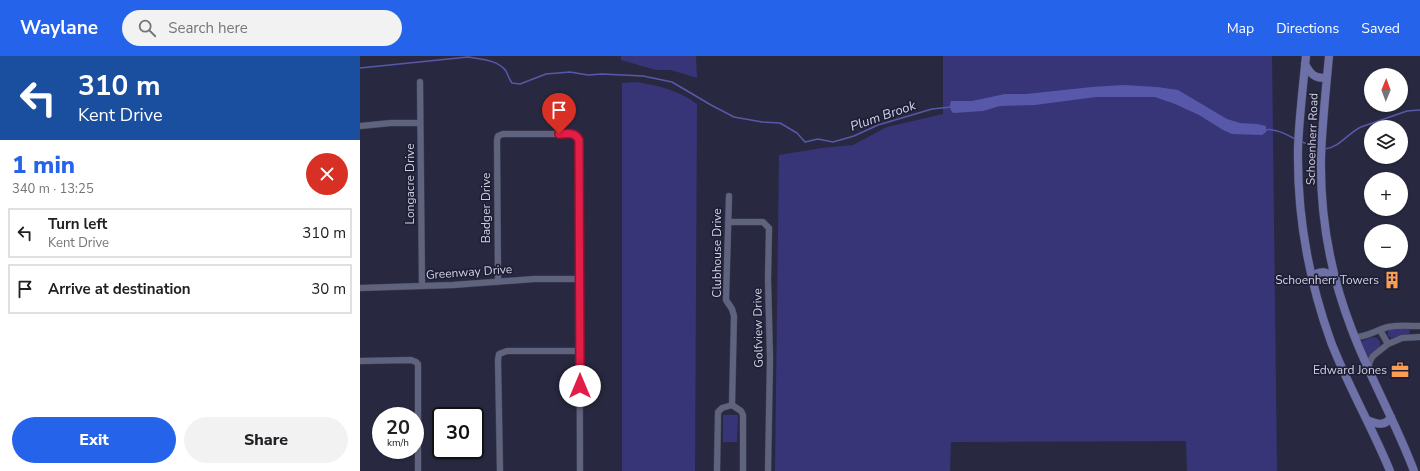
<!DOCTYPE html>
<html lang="en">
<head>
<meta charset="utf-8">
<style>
	body { margin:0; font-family:"Nunito Sans",sans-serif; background:#f2f2f2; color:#202124; height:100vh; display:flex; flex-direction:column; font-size:15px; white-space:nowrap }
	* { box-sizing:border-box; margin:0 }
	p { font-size:13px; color:#757577 }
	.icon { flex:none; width:22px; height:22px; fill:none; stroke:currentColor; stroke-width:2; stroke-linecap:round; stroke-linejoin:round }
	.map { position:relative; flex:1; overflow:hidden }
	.sheet { display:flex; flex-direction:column; background:#fff; width:360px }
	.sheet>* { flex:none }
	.banner { background:#1a4fa0; color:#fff; overflow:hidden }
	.needle { width:26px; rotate:1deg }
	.buttons { position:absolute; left:1004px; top:12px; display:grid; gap:8px }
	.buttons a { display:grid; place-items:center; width:44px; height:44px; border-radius:50%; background:#fff; box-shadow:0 1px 3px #0004; font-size:20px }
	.speed { position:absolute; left:12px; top:351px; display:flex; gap:8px; font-size:20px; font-weight:700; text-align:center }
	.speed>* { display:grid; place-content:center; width:52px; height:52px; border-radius:50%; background:#fff; box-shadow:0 1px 3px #0004; line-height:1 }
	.speed small { font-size:10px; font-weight:400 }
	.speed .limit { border:2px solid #111; border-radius:6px; background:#fff; color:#111 }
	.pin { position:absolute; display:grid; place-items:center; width:34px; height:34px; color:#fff; margin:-41px -17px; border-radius:50% 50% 50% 0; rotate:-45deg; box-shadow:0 0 4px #0007 }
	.pin .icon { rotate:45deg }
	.me { position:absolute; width:44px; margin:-22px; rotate:0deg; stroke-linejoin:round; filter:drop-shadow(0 0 3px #0008) }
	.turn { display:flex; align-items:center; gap:14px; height:84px; padding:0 12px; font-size:18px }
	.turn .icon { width:52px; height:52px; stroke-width:2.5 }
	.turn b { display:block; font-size:28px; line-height:34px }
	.round { display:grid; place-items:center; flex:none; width:42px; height:42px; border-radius:21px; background:#f2f2f2 }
	.overview { display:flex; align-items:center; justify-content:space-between; height:68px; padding:0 12px }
	h1 { font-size:24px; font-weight:800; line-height:30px; color:#2563eb }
	.button { display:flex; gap:8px; margin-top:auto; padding:8px 12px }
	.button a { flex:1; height:46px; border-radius:24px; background:#2563eb; color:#fff; font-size:16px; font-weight:800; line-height:46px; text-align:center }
	.button a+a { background:#f2f2f2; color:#202124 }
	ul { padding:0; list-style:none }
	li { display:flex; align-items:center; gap:12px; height:50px; margin:0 8px 6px; padding:0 4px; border:2px solid #e0e0e0; border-radius:0px }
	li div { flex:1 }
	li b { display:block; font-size:15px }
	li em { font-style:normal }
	header { display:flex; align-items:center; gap:24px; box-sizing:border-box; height:56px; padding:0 20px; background:#2563eb; color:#fff }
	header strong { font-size:19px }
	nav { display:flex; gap:22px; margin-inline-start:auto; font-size:14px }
	.search { width:280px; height:36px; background:#f2f2f2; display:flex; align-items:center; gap:10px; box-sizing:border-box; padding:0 14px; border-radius:22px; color:#757577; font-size:15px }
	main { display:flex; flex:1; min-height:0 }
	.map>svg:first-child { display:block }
</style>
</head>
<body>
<header>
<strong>Waylane</strong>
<div class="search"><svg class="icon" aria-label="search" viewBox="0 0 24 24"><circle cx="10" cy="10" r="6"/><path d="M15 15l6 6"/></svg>Search here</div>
<nav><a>Map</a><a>Directions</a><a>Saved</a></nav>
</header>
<main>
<section class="sheet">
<div class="banner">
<div class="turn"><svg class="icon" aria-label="left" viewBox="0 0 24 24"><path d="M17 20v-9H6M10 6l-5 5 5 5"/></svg><div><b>310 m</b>Kent Drive</div></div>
</div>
<div class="overview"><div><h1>1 min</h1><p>340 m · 13:25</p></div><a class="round" style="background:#d93025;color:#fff"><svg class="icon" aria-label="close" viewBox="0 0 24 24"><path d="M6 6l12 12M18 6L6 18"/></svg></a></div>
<ul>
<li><svg class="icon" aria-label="left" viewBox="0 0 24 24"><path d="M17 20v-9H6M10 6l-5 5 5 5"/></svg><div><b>Turn left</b><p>Kent Drive</p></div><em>310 m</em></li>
<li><svg class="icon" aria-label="arrive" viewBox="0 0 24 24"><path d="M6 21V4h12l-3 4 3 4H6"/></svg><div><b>Arrive at destination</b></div><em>30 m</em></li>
</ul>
<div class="button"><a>Exit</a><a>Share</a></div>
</section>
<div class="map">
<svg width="1060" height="415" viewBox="0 0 1060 415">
	<rect width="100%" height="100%" fill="#282940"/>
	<path fill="#373577" d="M261,0H336L337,22L311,14H296L261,4Z
		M583,0H912L917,415H827L826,385L591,386L590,415H415L419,99L462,92L493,89L527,71L583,58Z
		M276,26C297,29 320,35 337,48L335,415H262V27Z
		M1032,273H1049L1050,276L1049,278L1031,282L1028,280V275Z
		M1012,281L1017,282L1020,286V289C1017,295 1011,297 1007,302L1000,286Z
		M363,359H378L377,386H363Z"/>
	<path fill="#5858ab" d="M763,29L797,31L818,34L867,63L880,67L897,68L906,70V76L902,79L872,78L863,74L839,59L815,48L795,41H736L675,49L640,50L623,55L593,57C590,54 589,49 591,45H612L645,38H666L732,31Z"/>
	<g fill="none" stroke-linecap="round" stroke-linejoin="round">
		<path stroke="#5858ab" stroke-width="1.5" d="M0,12L108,1C121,3 138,4 146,15C148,19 149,23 152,27L160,28L186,18L210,16L228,19L242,18L283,20L312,26L351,49L374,61L402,66L420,67L437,77L445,86L458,83L473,86L494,80L518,69L572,53L591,51
			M905,74C915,72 926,78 935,83
			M942,86L959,92
			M965,93C980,91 988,77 1001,71L1047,55L1060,54"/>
		<g stroke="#434357" stroke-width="7">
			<path id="minor" d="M60,26L62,230
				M0,70L31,67H60
				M369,140L366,244L372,253L374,260L372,349
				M368,166H403L409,172L408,224L410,302L408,415
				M138,226L137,84L138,80L143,78H215L219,84L220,415
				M0,232L93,229L174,223H220
				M1020,274L1028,288
				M995,281C1007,281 1016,274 1028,271C1038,269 1050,270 1060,270
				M0,305L51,304L56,306L58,308V415
				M1008,313L1010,305L1013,300L1028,288L1042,282L1060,281
				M140,415L138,304L139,298L147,295H220
				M357,415L358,356L362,352L372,349L381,355L383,359V415"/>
		</g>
		<g stroke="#434357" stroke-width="9">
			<path id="major" d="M946,0C943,31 939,62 938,93C937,159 949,225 971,286C988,330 1012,371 1030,415
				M969,0C966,34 962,68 961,102C960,160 971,220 992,274C1010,322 1036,367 1054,415
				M945,8C950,18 956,24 967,21
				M952,221C960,213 967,216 976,222
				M1007,364C1016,368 1025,371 1031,361"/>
		</g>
		<use href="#minor" stroke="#60637d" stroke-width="6"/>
		<use href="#major" stroke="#6e71a8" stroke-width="8"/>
	</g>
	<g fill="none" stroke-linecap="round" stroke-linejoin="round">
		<g stroke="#92132f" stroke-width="10">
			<path id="route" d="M199,78C207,78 215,75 219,84L220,330"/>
		</g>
		<use href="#route" stroke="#e11d48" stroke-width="7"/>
	</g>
	<defs>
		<g id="building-bare" transform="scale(1.38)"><path d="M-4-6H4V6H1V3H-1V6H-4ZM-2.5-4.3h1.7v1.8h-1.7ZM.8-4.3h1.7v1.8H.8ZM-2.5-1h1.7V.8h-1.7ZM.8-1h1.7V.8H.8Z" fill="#fb9e51" stroke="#1e1f36" stroke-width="2.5" paint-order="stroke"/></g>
		<g id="office-bare" transform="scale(1.38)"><path d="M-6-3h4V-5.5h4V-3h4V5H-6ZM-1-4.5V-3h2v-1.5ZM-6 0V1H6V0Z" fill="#fb9e51" stroke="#1e1f36" stroke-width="2.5" paint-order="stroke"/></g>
	</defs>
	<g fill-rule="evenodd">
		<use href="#building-bare" x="1032" y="224"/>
		<use href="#office-bare" x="1040" y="314"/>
	</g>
	<g text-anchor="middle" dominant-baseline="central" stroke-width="3.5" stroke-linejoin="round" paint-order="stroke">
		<g font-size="12" fill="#d0d2e1" stroke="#1e1f36">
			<text transform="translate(952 83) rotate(-88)">Schoenherr Road</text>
			<text transform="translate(50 128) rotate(-90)">Longacre Drive</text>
			<text transform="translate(126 152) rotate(-90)">Badger Drive</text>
			<text transform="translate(357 197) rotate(-90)">Clubhouse Drive</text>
			<text transform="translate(109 216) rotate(-4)">Greenway Drive</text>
			<text transform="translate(398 272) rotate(-91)">Golfview Drive</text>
		</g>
		<g font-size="12" fill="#d0d2e1" stroke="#1e1f36" text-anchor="end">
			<text x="1019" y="224">Schoenherr Towers</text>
			<text x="1027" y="314">Edward Jones</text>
		</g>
		<g font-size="13" font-style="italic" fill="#d3d5ec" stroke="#1e1f36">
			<text transform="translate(523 60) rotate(-19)">Plum Brook</text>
		</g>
	</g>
</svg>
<div class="buttons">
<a><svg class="needle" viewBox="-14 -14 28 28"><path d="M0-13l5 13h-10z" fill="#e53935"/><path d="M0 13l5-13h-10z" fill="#757577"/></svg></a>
<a><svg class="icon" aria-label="layers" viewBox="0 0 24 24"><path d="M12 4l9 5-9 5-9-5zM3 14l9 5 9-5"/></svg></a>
<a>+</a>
<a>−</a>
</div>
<div class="speed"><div>20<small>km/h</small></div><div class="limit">30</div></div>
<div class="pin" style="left:199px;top:78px;background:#d93025"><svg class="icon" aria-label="arrive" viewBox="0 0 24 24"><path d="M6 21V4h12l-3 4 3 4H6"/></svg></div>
<svg class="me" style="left:220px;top:330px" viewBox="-20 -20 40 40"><circle r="19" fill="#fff"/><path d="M0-13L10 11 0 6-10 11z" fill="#e11d48"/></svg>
</div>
</main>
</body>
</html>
